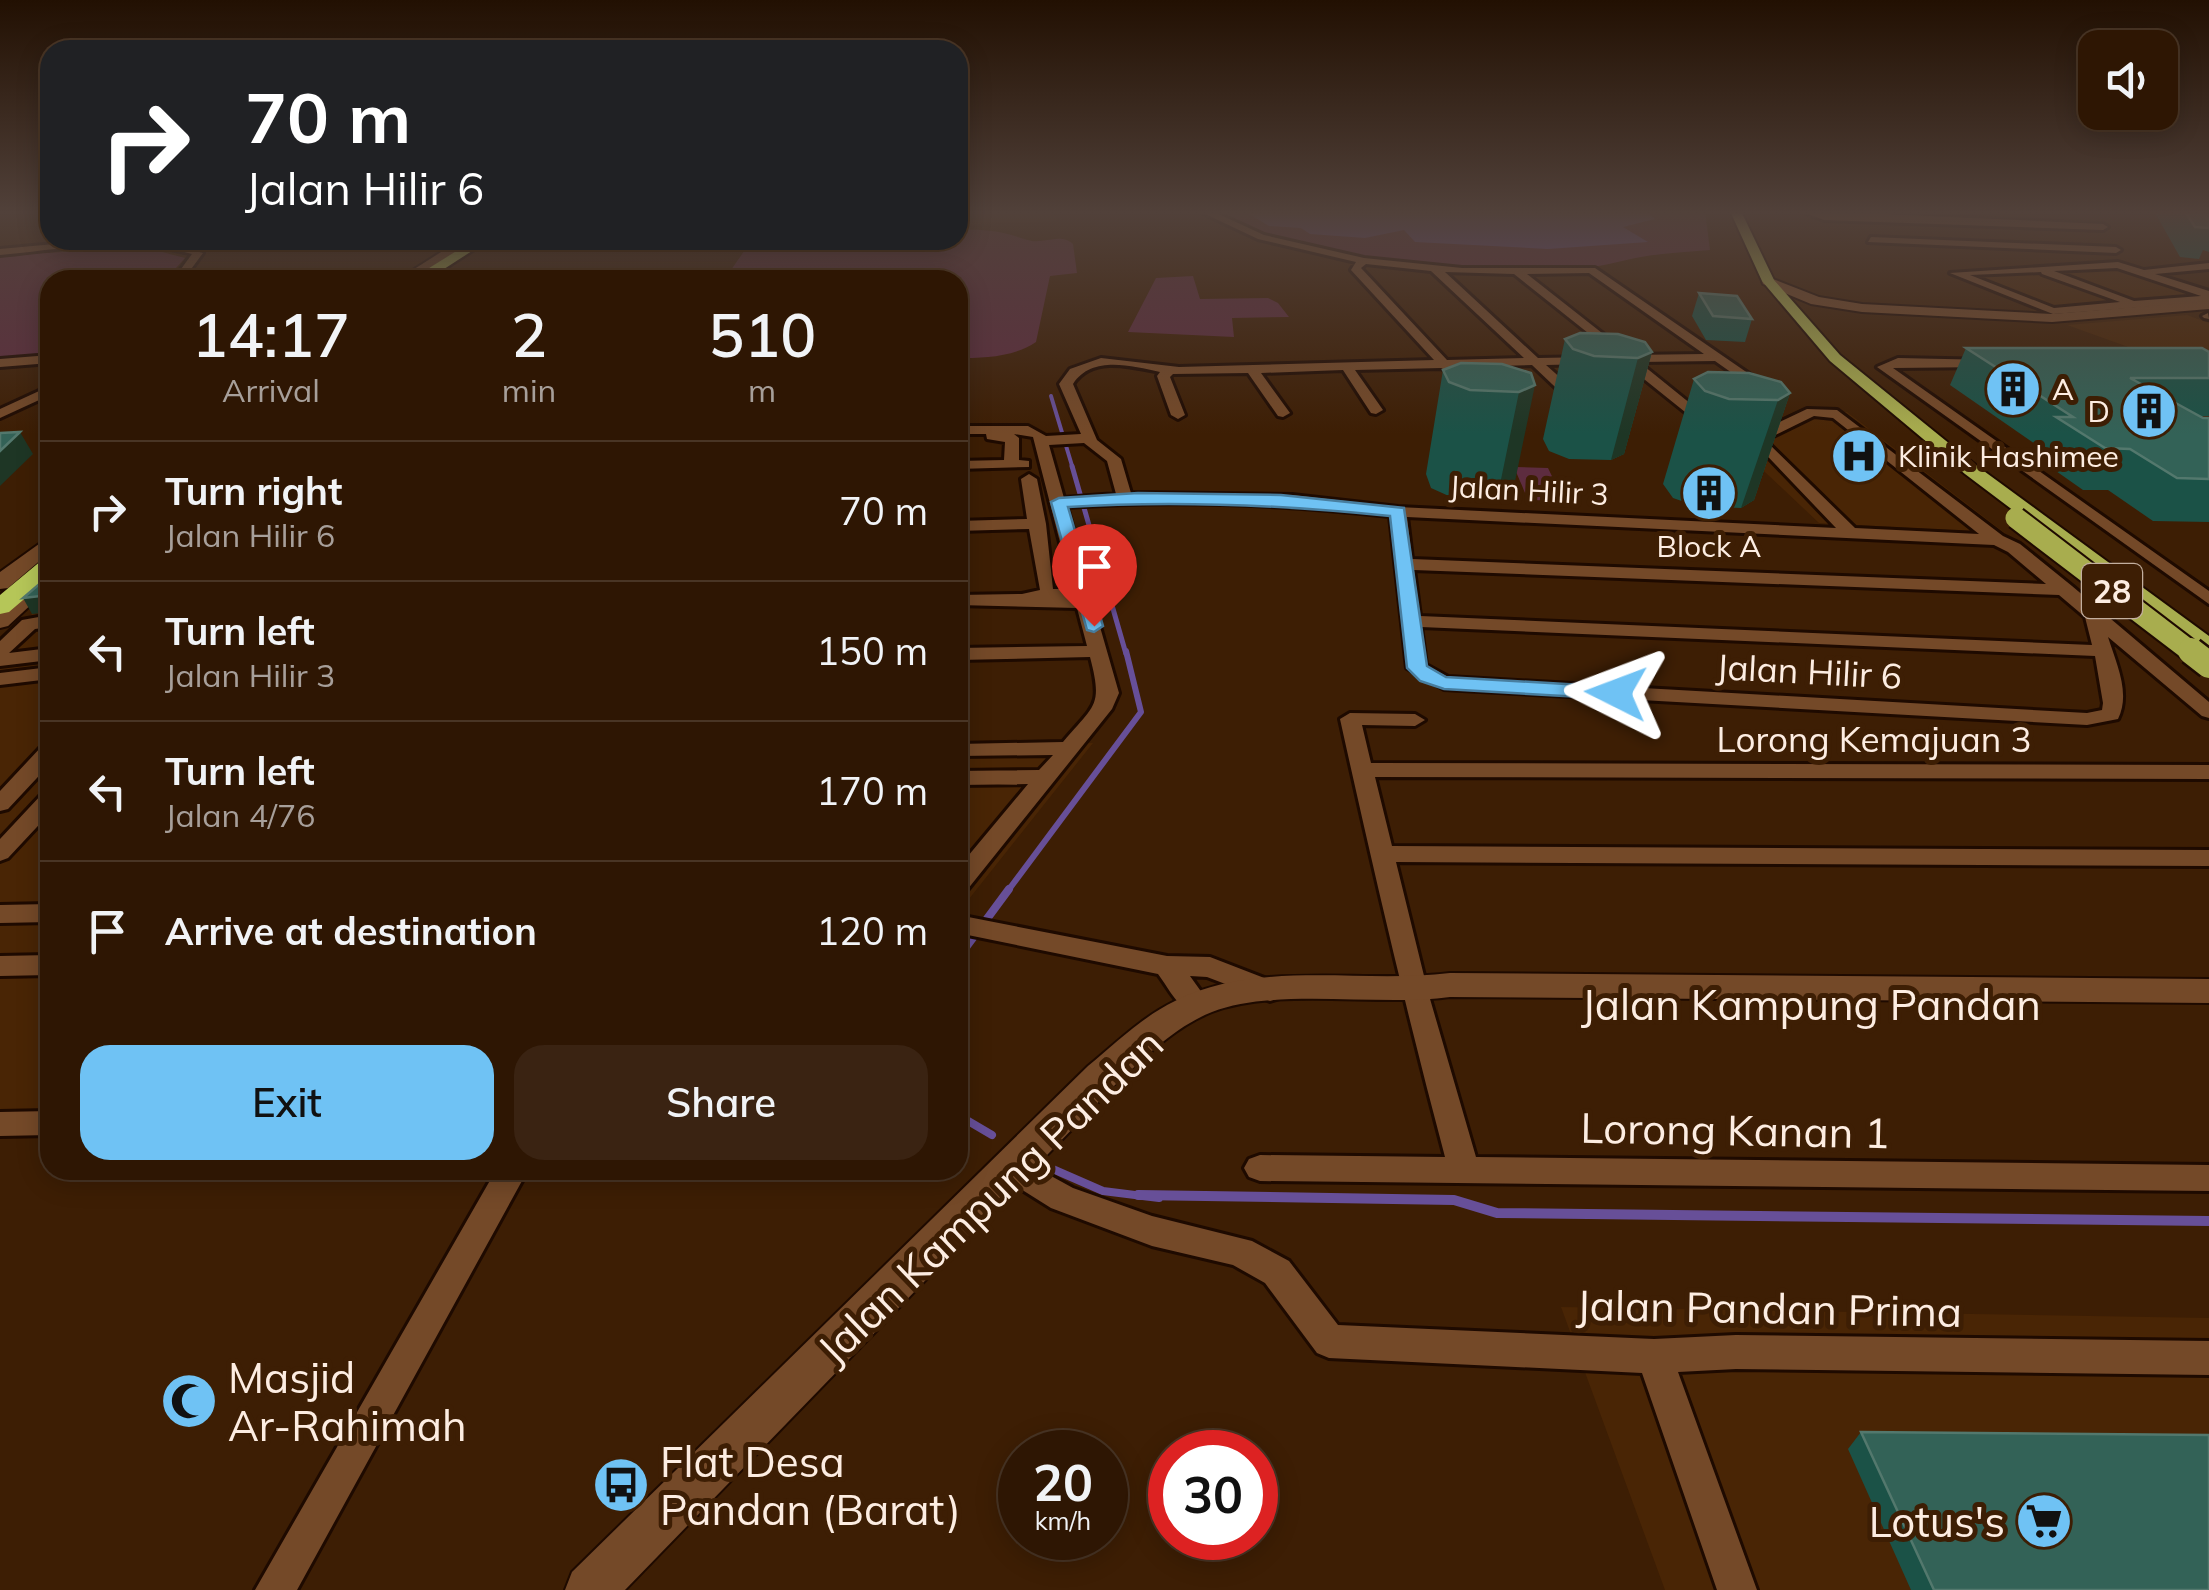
<!DOCTYPE html>
<html lang="en">
<head>
<meta charset="utf-8">
<style>
	body { margin:0; font-family:Mulish,sans-serif; background:#3a2312; color:#f1f3f6; height:100vh; display:flex; flex-direction:column; font-size:38px; white-space:nowrap }
	* { box-sizing:border-box; margin:0 }
	p { font-size:32px; color:#a79f9a }
	.icon { flex:none; width:55px; height:55px; fill:none; stroke:currentColor; stroke-width:2; stroke-linecap:round; stroke-linejoin:round }
	.map { position:relative; flex:1; overflow:hidden }
	.panel { position:absolute; left:40px; top:270px; width:928px; height:910px; display:flex; flex-direction:column; background:#2e1603; border-radius:30px; box-shadow:0 5px 25px #0003,0 0 0 2px #493525 }
	.panel>* { flex:none }
	.top-card { position:absolute; left:40px; top:40px; width:928px; height:210px; border-radius:30px; box-shadow:0 5px 25px #0003,0 0 0 2px #493525; background:#202124; color:#fff; overflow:hidden }
	.fabs { position:absolute; left:2078px; top:30px; display:grid; gap:20px }
	.fabs a { display:grid; place-items:center; width:100px; height:100px; border-radius:20px; background:#2e1603; box-shadow:0 5px 25px #0003,0 0 0 2px #493525; font-size:50px }
	.speed { position:absolute; left:998px; top:1430px; display:flex; gap:20px; font-size:50px; font-weight:700; text-align:center }
	.speed>* { display:grid; place-content:center; width:130px; height:130px; border-radius:50%; background:#2e1603; box-shadow:0 5px 25px #0003,0 0 0 2px #493525; line-height:1 }
	.speed small { font-size:25px; font-weight:400 }
	.speed .limit { border:15px solid #d22; background:#fff; color:#111 }
	.pin { position:absolute; display:grid; place-items:center; width:85px; height:85px; color:#fff; margin:-102px -42px; border-radius:50% 50% 50% 0; rotate:-45deg; box-shadow:0 0 10px #0007 }
	.pin .icon { rotate:45deg }
	.me { position:absolute; width:110px; margin:-55px; rotate:273deg; stroke-linejoin:round; filter:drop-shadow(0 0 8px #0008) }
	.turn { display:flex; align-items:center; gap:35px; height:210px; padding:0 40px; font-size:45px }
	.turn .icon { width:130px; height:130px; stroke-width:2.5 }
	.turn b { display:block; font-size:70px; line-height:85px }
	.eta { display:flex; justify-content:space-evenly; align-items:center; height:170px; text-align:center }
	.eta b { font-size:60px; font-weight:600; line-height:70px }
	.cta { display:flex; gap:20px; margin-top:auto; padding:20px 40px }
	.cta a { flex:1; height:115px; border-radius:30px; background:#6fc2f4; color:#111; font-size:40px; font-weight:600; line-height:115px; text-align:center }
	.cta a+a { background:#3a2312; color:#f1f3f6 }
	ul { padding:0; list-style:none }
	li { display:flex; align-items:center; gap:30px; height:140px; padding:0 40px; border-top:2px solid #493525 }
	li div { flex:1 }
	li b { display:block; font-size:38px }
	li em { font-style:normal }
	.map>svg:first-child { display:block }
</style>
</head>
<body>
<div class="map">
<svg width="2209" height="1590" viewBox="0 0 2209 1590">
	<rect width="100%" height="100%" fill="#3d1e04"/>
	<path fill="#492505" d="M958,211H1052L1057,221L958,225Z
		M2118,266L2209,296L2052,310L1958,272Z
		M2187,315L2209,323V376L2067,325Z
		M1806,406L1847,412L2005,533L1819,523L1731,440Z
		M50,612V1133L0,1135V642L32,614Z
		M1093,743L961,909H958V745Z
		M1561,1307L2209,1318V1590H1665Z"/>
	<path fill="#5d2c3f" d="M1210,211H1705L1710,250C1687,252 1663,253 1641,257C1623,260 1606,266 1588,267C1459,274 1329,265 1210,211Z
		M958,230C989,229 999,231 1028,240C1043,245 1060,232 1073,244L1077,273L1050,276L1036,342C1014,357 984,358 958,358V280H724L747,247L760,240H958Z
		M147,248L185,258L165,280H50V356L0,360V255Z
		M1193,276L1200,299L1268,298L1278,303L1289,317L1232,318L1234,337L1128,332L1156,278Z
		M1514,467L1548,468L1564,501L1528,500Z"/>
	<path fill="#674f98" d="M1244,211H1646L1655,219L1623,227L1648,242L1548,249L1415,242L1404,230L1365,238L1310,234L1301,228L1269,226Z"/>
	<g fill="none" stroke-linecap="round" stroke-linejoin="round">
		<path stroke="#674f98" stroke-width="4" d="M1051,396L1073,469"/>
		<path stroke="#674f98" stroke-width="5" d="M1072,466L1126,654"/>
		<path stroke="#674f98" stroke-width="6" d="M1007,892L1141,712L1126,651"/>
		<path stroke="#674f98" stroke-width="8" d="M958,958L1009,889
			M958,1115L992,1135
			M1048,1167L1103,1191L1159,1198"/>
		<path stroke="#674f98" stroke-width="10" d="M1138,1195L1454,1200L1497,1213L2209,1221"/>
		<g stroke="#1e0a00" stroke-width="6">
			<path id="minor" d="M1199,211H1212L1264,235L1364,258L1462,268H1595L1771,389L1759,392L1715,361L1639,362L1717,425L1705,428L1624,363L1617,362V356L1514,274L1445,272L1538,358L1593,357L1595,360L1589,364L1546,365L1582,397V403H1572L1532,365L1453,367L1447,371L1441,368L1355,370L1383,410L1376,414L1371,413L1343,370L1261,373L1290,413L1283,417L1278,416L1248,373L1173,374L1170,377L1185,415L1178,419L1171,415L1157,376L1160,372C1131,366 1092,355 1073,384L1097,440L1121,459L1131,493L1292,495L1398,507L1836,528L1751,439L1756,433L1807,409L1837,410L2003,536L2020,544L2072,586L2209,702V718L2202,716L2108,637C2116,663 2131,693 2118,719L2087,725L1444,689L1407,668L1390,516C1283,504 1175,499 1067,507L1092,598L1097,602L1094,606L1119,693L1112,709L967,890L958,892V868L1028,784L958,785V771L1039,770L1053,755L958,756V744L1063,742C1095,704 1103,707 1090,657L958,660V648L1087,646L1077,608L958,605V595L1022,594L1040,590L1029,529L958,531V521L1027,519L1021,479L1029,474L1037,479L1046,524L1053,589H1072L1033,437L1014,434L1019,438V460L1029,461V467L958,469V461L1004,460L1005,442L987,439L986,434H958V426H1028L1046,436L1081,434L1059,384L1070,369L1101,358L1179,367L1434,360L1351,270L1356,262L1258,239ZM1366,264L1431,271L1524,358L1447,360L1361,268ZM1589,273L1704,354L1630,355L1527,274ZM1814,416L1833,418L1979,534L1855,528L1765,440ZM1084,443L1107,461L1116,494L1064,498L1049,445ZM1407,517L1994,545L2008,552L2046,584L1412,559ZM1414,570L2059,595L2085,617L2092,645L1420,616ZM1421,627L2095,656L2103,703L2102,710L2087,713L1448,677L1426,665Z
				M1816,211L2103,224L2108,227L2103,230L1824,220L1803,212Z
				M1871,237L2116,247L2121,250L2116,253L1868,242Z
				M98,240H153L203,253L183,280H173L192,254C130,235 63,249 0,255V249Z
				M2118,262L2144,270L2209,263V269L2155,274L2209,291V302L2053,314L1950,273ZM2117,268L2201,296L2134,301L2054,271ZM2041,272L2042,274L2120,302L2054,308L1970,275Z
				M2208,313L2209,319L2204,318L2202,316Z
				M50,355V363L0,367V359Z
				M1898,358L1992,360V366L1988,367L1893,368L2209,591V604L1877,367Z
				M50,386V395L0,418V409Z
				M50,615V627L35,629L9,653L50,648V660L0,666V641L22,620Z
				M50,667V679L0,685V673Z
				M1350,713L1415,714L1425,720L1415,726L1362,725L1371,763L2209,765V779L1375,777L1392,846L2209,850V866L1396,862L1428,992L1476,1157L2209,1165V1191L1260,1181L1249,1177L1244,1168L1249,1159L1260,1155L1445,1157C1406,1011 1372,864 1340,719Z
				M50,745V764L8,809L0,811V791L42,746Z
				M50,792V813L8,858L0,861V839L42,794Z
				M50,904V922L0,923V905Z
				M958,915L1167,956L1210,957L1280,984L1284,991L1280,998L1270,1001L1207,977L1190,976L1210,1004L1206,1011C1182,1019 1171,991 1158,974L958,933Z
				M50,955V975L0,976V956Z
				M50,1111V1135L0,1136V1112Z
				M1011,1154L1073,1188L1152,1216L1252,1241L1289,1261L1338,1325L1654,1339L1736,1335L2209,1341V1375L1736,1369L1678,1372L1757,1590H1717L1642,1373L1329,1358L1317,1353L1265,1283L1233,1265L1152,1246L1051,1208L1000,1176L995,1167L1000,1158Z
				M496,1170H528L297,1590H255Z"/>
		</g>
		<g stroke="#1e0a00" stroke-width="4">
			<path id="tertiary" d="M460,240H474L412,280H397Z
				M1768,277L1819,297L1862,304L2052,314L2209,301V309L2052,322L1862,312L1811,304L1763,284L1762,281Z
				M50,536V552L8,588L0,589V572Z
				M50,570V587L8,626L0,628V609L42,571Z
				M1450,973L2209,979V1003L1450,997C1378,1007 1277,987 1212,1012C1174,1027 1143,1059 1114,1086L625,1590H565L572,1572L1088,1066C1116,1043 1142,1017 1175,1001C1259,959 1360,984 1450,973Z"/>
		</g>
		<g stroke="#1e0a00" stroke-width="4">
			<path id="trunk" d="M1730,211H1741L1774,280L1840,355L1977,466L2209,636V654L2201,652L1965,474L1830,361L1762,281Z"/>
		</g>
		<g stroke="#1e0a00" stroke-width="5">
			<path id="motorway" d="M474,240H489L427,280H410Z
				M50,558V577L9,612L0,614V595L42,560Z"/>
		</g>
		<use href="#minor" fill="#744928" fill-rule="evenodd"/>
		<use href="#tertiary" fill="#744928" fill-rule="evenodd"/>
		<use href="#trunk" fill="#a8ad4e" fill-rule="evenodd"/>
		<use href="#motorway" fill="#b5c658" fill-rule="evenodd"/>
		<g stroke="#1e0a00" stroke-width="25" stroke-linecap="butt">
			<path id="trunk-bridge-far1" d="M2016,518L2194,654"/>
		</g>
		<g stroke="#1e0a00" stroke-width="31" stroke-linecap="butt">
			<path id="trunk-bridge" d="M2191,651L2209,665"/>
		</g>
		<use href="#trunk-bridge-far1" stroke="#a8ad4e" stroke-width="21"/>
		<use href="#trunk-bridge" stroke="#a8ad4e" stroke-width="26"/>
	</g>
	<path fill="#1b5247" d="M2154,211H2209V252L2203,250L2199,259L2180,257Z
		M1699,293L1752,319L1745,342L1706,340L1692,316Z
		M1565,339L1652,352L1624,454L1611,460L1569,459L1549,451L1543,439Z
		M1966,348L2209,352V416H2200L2209,418V522L2153,521L2108,490H2083L2036,457L2041,448L1950,385Z
		M1443,370L1531,373L1513,491L1497,499L1451,497L1431,488L1426,474Z
		M1694,379L1790,393L1754,500L1741,508L1696,506L1673,498L1663,484Z
		M1861,1432L2209,1590H1911L1848,1449Z"/>
	<path fill="#1e3625" d="M1652,352L1624,454L1611,460L1638,358Z
		M1535,385L1513,491L1497,499L1519,392Z
		M1790,393L1754,500L1741,508L1778,400Z
		M20,432L33,454L0,486V451Z
		M50,595V612L32,614L23,598Z"/>
	<path fill="#336257" stroke="#53786d" stroke-width="2.5" d="M2185,211H2209V218L2206,217L2209,221V228L2195,227Z
		M1699,293L1737,296L1752,319L1713,316Z
		M1580,333L1618,334L1645,342L1652,352L1638,358L1594,356L1573,349L1565,339Z
		M1966,348H2202L2209,352V378H2130L2203,418H2209V479L2177,478L2130,449L2105,448L2056,417H2073Z
		M1461,363L1502,364L1531,373L1535,385L1519,392L1470,390L1449,382L1443,370Z
		M1708,372L1749,373L1781,382L1790,393L1778,400L1729,399L1705,391L1694,379Z
		M20,432L0,451V433Z
		M50,575V595L23,598Z
		M1861,1432L2209,1435V1590H1934Z"/>
	<linearGradient id="sky" x2="0" y2="1"><stop stop-color="#221002"/><stop offset="0.49" stop-color="#51413a"/><stop offset="1" stop-color="#51413a" stop-opacity="0"/></linearGradient>
	<rect width="2209" height="434" fill="url(#sky)"/>
	<path fill="#6fc2f4" stroke="#487e9f" stroke-width="2.5" d="M1138,493L1281,495L1404,508L1427,666L1446,677L1616,687L1626,693L1616,699L1444,689L1420,681L1407,668L1390,516C1283,505 1177,500 1068,507L1103,626L1094,632L1087,630L1051,502L1059,498Z"/>
	<defs>
		<g id="building-disc" transform="scale(2.875)"><circle r="9.5" fill="#6fc2f4" stroke="#3d1e04"/><path d="M-4-6H4V6H1V3H-1V6H-4ZM-2.5-4.3h1.7v1.8h-1.7ZM.8-4.3h1.7v1.8H.8ZM-2.5-1h1.7V.8h-1.7ZM.8-1h1.7V.8H.8Z" fill="#111"/></g>
		<g id="hospital-disc" transform="scale(2.875)"><circle r="9.5" fill="#6fc2f4" stroke="#3d1e04"/><path d="M-5-5h3v3.5h4V-5h3V5h-3V1.5h-4V5h-3Z" fill="#111"/></g>
		<g id="mosque-disc" transform="scale(2.875)"><circle r="9.5" fill="#6fc2f4" stroke="#3d1e04"/><path d="M3.5-4.9A6 6 0 1 0 3.5 4.9A5 5 0 1 1 3.5-4.9Z" fill="#111"/></g>
		<g id="bus-disc" transform="scale(2.875)"><circle r="9.5" fill="#6fc2f4" stroke="#3d1e04"/><path d="M-5-6H5V4H4V6H2V4H-2V6H-4V4H-5ZM-3.5-4V0h7V-4ZM-3.5 1.2v1.5H-2V1.2ZM2 1.2v1.5H3.5V1.2Z" fill="#111"/></g>
		<g id="supermarket-disc" transform="scale(2.875)"><circle r="9.5" fill="#6fc2f4" stroke="#3d1e04"/><path d="M-6-5.5h2.5l.6 2H6L4.5 2H-2.5L-4.4-4H-6ZM-1.5 3.2a1.3 1.3 0 1 0 .1 0ZM3 3.2a1.3 1.3 0 1 0 .1 0Z" fill="#111"/></g>
	</defs>
	<g fill-rule="evenodd">
		<use href="#building-disc" x="2013" y="389"/>
		<use href="#building-disc" x="2149" y="411"/>
		<use href="#hospital-disc" x="1859" y="456"/>
		<use href="#building-disc" x="1709" y="493"/>
		<use href="#mosque-disc" x="189" y="1401"/>
		<use href="#bus-disc" x="621" y="1485"/>
		<use href="#supermarket-disc" x="2044" y="1521"/>
	</g>
	<g text-anchor="middle" dominant-baseline="central" stroke-width="10" stroke-linejoin="round" paint-order="stroke">
		<g font-size="30" fill="#fdede2" stroke="#3d1e04" text-anchor="start">
			<text x="2052" y="389">A</text>
			<text x="2110" y="411" text-anchor="end">D</text>
			<text x="1898" y="456">Klinik Hashimee</text>
			<text x="1709" y="546" text-anchor="middle">Block A</text>
		</g>
		<g font-size="30" fill="#fdede2" stroke="#3d1e04">
			<text transform="translate(1529 490) rotate(3)">Jalan Hilir 3</text>
		</g>
		<rect fill="#3d1e04" stroke="#c3af9f" stroke-width="2.5" x="2082" y="564" width="60" height="54" rx="8"/>
		<g font-size="32" font-weight="bold" fill="#fdede2">
			<text x="2112" y="591">28</text>
		</g>
		<g font-size="35" fill="#fdede2" stroke="#3d1e04">
			<text transform="translate(1809 671) rotate(3)">Jalan Hilir 6</text>
			<text x="1874" y="739">Lorong Kemajuan 3</text>
		</g>
		<g font-size="42" fill="#fdede2" stroke="#3d1e04">
			<text x="1811" y="1004">Jalan Kampung Pandan</text>
			<text transform="translate(1735 1130) rotate(1)">Lorong Kanan 1</text>
			<text transform="translate(990 1196) rotate(-44)">Jalan Kampung Pandan</text>
			<text transform="translate(1769 1308) rotate(1)">Jalan Pandan Prima</text>
		</g>
		<g font-size="42" fill="#fdede2" stroke="#3d1e04" text-anchor="start">
			<text x="228" y="1377">Masjid<tspan x="228" dy="48">Ar-Rahimah</tspan></text>
			<text x="660" y="1461">Flat Desa<tspan x="660" dy="48">Pandan (Barat)</tspan></text>
			<text x="2005" y="1521" text-anchor="end">Lotus's</text>
		</g>
	</g>
</svg>
<div class="fabs">
<a><svg class="icon" aria-label="sound" viewBox="0 0 24 24"><path d="M4 9h4l5-4v14l-5-4H4zM17 9q2 3 0 6"/></svg></a>
</div>
<div class="speed"><div>20<small>km/h</small></div><div class="limit">30</div></div>
<div class="pin" style="left:1094px;top:626px;background:#d93025"><svg class="icon" aria-label="arrive" viewBox="0 0 24 24"><path d="M6 21V4h12l-3 4 3 4H6"/></svg></div>
<svg class="me" style="left:1616px;top:693px" viewBox="-20 -20 40 40"><path d="M0-17L14 15 0 8-14 15z" fill="#6fc2f4" stroke="#fff" stroke-width="4"/></svg>
<div class="top-card">
<div class="turn"><svg class="icon" aria-label="right" viewBox="0 0 24 24"><path d="M7 20v-9h11M14 6l5 5-5 5"/></svg><div><b>70 m</b>Jalan Hilir 6</div></div>
</div>
<section class="panel">
<div class="eta">
<div><b>14:17</b><p>Arrival</p></div>
<div><b>2</b><p>min</p></div>
<div><b>510</b><p>m</p></div>
</div>
<ul>
<li><svg class="icon" aria-label="right" viewBox="0 0 24 24"><path d="M7 20v-9h11M14 6l5 5-5 5"/></svg><div><b>Turn right</b><p>Jalan Hilir 6</p></div><em>70 m</em></li>
<li><svg class="icon" aria-label="left" viewBox="0 0 24 24"><path d="M17 20v-9H6M10 6l-5 5 5 5"/></svg><div><b>Turn left</b><p>Jalan Hilir 3</p></div><em>150 m</em></li>
<li><svg class="icon" aria-label="left" viewBox="0 0 24 24"><path d="M17 20v-9H6M10 6l-5 5 5 5"/></svg><div><b>Turn left</b><p>Jalan 4/76</p></div><em>170 m</em></li>
<li><svg class="icon" aria-label="arrive" viewBox="0 0 24 24"><path d="M6 21V4h12l-3 4 3 4H6"/></svg><div><b>Arrive at destination</b></div><em>120 m</em></li>
</ul>
<div class="cta"><a>Exit</a><a>Share</a></div>
</section>
</div>
</body>
</html>
